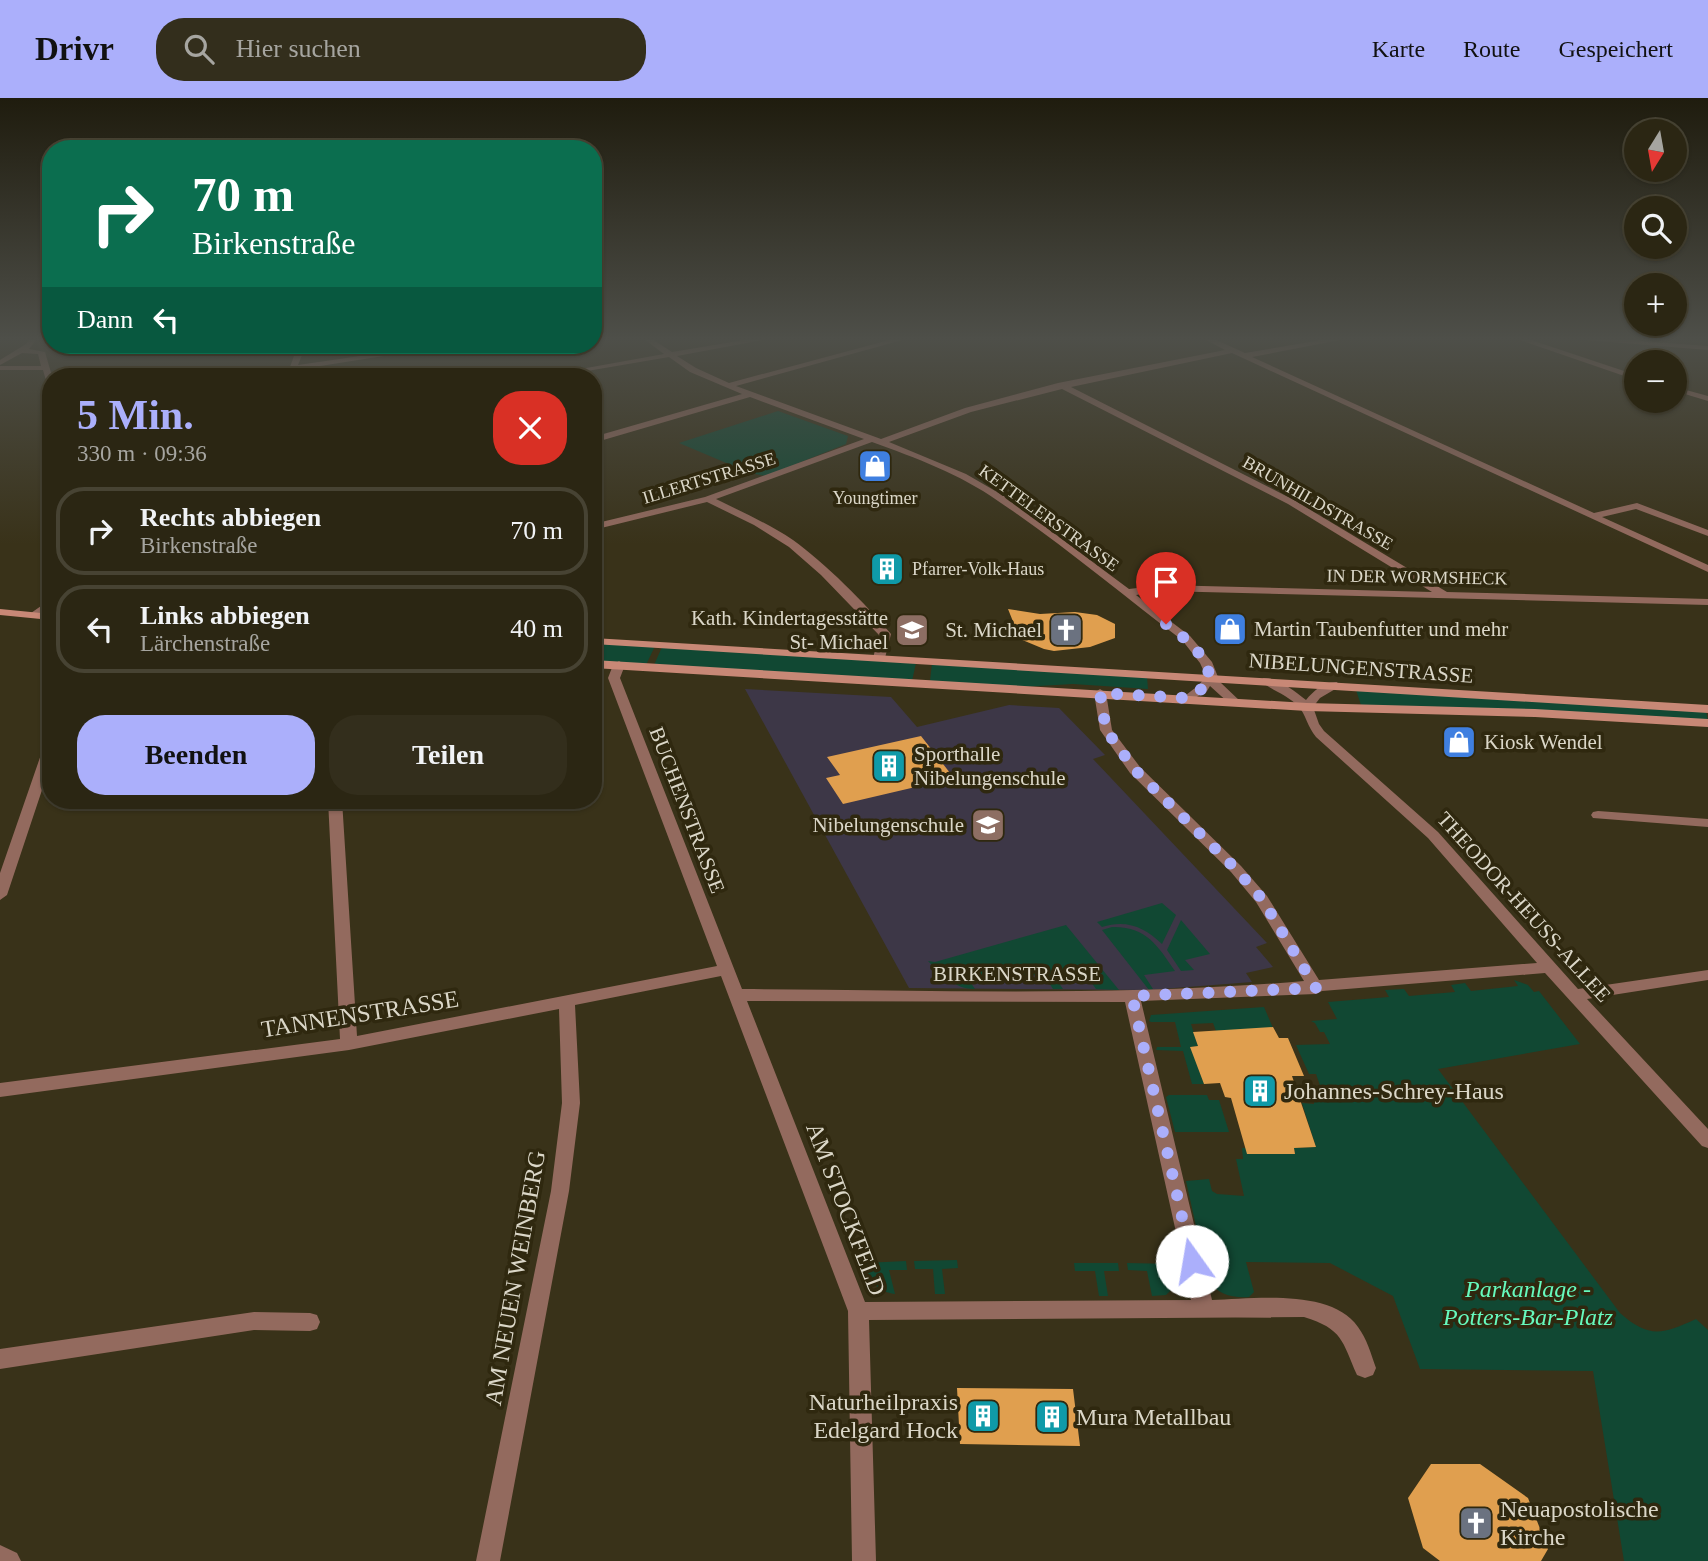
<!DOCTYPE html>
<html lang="de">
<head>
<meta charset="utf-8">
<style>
	body { margin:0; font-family:Georgia,serif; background:#332e1c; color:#f1f3f6; height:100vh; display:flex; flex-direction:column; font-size:26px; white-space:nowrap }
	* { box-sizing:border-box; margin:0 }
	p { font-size:23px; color:#a6a5a0 }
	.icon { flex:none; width:38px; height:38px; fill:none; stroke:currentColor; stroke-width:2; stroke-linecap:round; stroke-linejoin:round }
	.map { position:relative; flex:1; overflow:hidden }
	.panel { position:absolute; left:42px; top:270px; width:560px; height:441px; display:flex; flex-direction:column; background:#2b2613; border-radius:28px; box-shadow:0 2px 5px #0004,0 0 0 2px #474333 }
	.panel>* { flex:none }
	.banner { position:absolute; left:42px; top:42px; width:560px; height:214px; border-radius:28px; box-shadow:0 2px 5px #0004,0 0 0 2px #474333; background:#0b6e4f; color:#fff; overflow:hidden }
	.needle { width:46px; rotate:191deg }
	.controls { position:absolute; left:1624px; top:21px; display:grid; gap:14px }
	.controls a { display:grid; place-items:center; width:63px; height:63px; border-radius:50%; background:#2b2613; box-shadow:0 2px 5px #0004,0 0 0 2px #474333; font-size:35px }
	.pin { position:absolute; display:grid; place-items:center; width:60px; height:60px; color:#fff; margin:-72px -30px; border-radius:50% 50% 50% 0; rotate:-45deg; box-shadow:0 0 7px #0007 }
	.pin .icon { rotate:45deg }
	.me { position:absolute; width:77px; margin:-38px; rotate:347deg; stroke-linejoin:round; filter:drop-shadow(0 0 5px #0008) }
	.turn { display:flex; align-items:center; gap:24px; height:147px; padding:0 35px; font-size:32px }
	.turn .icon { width:91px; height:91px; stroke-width:2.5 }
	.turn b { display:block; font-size:49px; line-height:60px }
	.then { display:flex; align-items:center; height:66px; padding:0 35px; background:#0003; gap:14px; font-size:26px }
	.round { display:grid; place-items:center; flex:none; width:74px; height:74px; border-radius:28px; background:#332e1c }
	.headline { display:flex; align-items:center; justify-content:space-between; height:119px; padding:0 35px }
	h1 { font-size:42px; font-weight:700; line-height:52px; color:#abaffb }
	.button { display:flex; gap:14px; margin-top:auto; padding:14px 35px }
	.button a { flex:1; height:80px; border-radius:28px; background:#abaffb; color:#111; font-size:28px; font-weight:700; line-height:80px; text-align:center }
	.button a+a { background:#332e1c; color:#f1f3f6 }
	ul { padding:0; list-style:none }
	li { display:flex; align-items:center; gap:21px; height:88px; margin:0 14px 10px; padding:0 21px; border:4px solid #474333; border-radius:28px }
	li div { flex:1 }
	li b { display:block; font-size:26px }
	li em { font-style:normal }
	header { display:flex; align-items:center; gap:42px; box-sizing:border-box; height:98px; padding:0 35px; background:#abaffb; color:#111 }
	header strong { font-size:33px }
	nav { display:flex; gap:38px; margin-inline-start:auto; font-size:24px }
	.search { width:490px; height:63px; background:#332e1c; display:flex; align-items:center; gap:18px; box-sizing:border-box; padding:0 24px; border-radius:28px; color:#a6a5a0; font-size:26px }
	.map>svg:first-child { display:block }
</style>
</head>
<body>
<header>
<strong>Drivr</strong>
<div class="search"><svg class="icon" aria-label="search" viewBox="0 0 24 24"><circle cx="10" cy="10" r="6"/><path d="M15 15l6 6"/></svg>Hier suchen</div>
<nav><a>Karte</a><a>Route</a><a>Gespeichert</a></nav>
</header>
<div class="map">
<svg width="1708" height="1463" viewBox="0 0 1708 1463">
	<rect width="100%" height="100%" fill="#393219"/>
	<path fill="#3d3747" d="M745,591L891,599L917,629L1009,607L1059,610L1105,657L1093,661L1267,845L1256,849L1273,869L1246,875L1252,884L1149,892L909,890Z"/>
	<path fill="#114833" d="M778,313L848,338L846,346L766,378L750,375L679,345Z
		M593,545L655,548L646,567L593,563Z
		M662,549L916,565L912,583L654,567Z
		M932,565L1147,579L1148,591L1073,586L1022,589L930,583Z
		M1356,592L1706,613L1708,623L1361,607Z
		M1162,805L1176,817L1162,846C1145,829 1126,821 1102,829L1097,824Z
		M1181,822L1210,856L1185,862L1194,872L1181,873L1167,852Z
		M1066,827L1119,892L1096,891L1086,877L1054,878L1063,891H1053L1044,877L966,878L975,891C956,892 941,876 928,863L935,864Z
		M1112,829C1146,828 1158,848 1175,873L1144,877L1153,891L1149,892L1102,832Z
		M1514,882L1528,887L1534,894L1539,893L1580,946L1438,971L1620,1215C1649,1241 1663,1236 1696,1221L1708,1232V1463H1624L1593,1273L1420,1271L1393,1198L1330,1165L1246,1164L1254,1194L1249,1199C1232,1200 1218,1197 1208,1182L1186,1083L1209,1081L1212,1093L1217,1096L1244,1098L1236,1061H1243L1242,1050H1246L1248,1056H1295L1294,1050L1316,1049L1302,1005L1314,1006V1003L1325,1002L1316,976H1309L1296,947L1330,946L1324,934H1320L1315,925L1311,923L1337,921L1328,904L1389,899L1385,892L1404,891L1409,898L1455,894L1451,887L1465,885L1471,893L1518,888Z
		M1264,909L1273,930L1216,933L1213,925L1191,926L1198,948L1191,949L1204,986H1192L1183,953L1156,952L1157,949H1181L1175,924H1151L1149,923L1151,917Z
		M1169,997H1207L1209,1002H1219L1229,1034H1175L1166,999Z
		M957,1162L958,1170L942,1171L945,1196H935L933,1171H915L914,1163Z
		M906,1163L907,1172H889L895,1196C875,1193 871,1183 864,1165Z
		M1074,1165H1118L1119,1173H1104L1108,1198H1099L1095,1173H1075Z
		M1127,1165L1174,1166L1177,1186L1166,1197L1152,1198L1147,1173L1128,1172Z"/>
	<path fill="#e09f4f" d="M1008,511L1040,516L1075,514L1097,517L1115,526V540L1090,549L1054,553L1044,551L1020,541Z
		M921,638L954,680L843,706L826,680L840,677L827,659Z
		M1273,929L1279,940H1288L1304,978H1292L1316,1049L1294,1050L1295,1056H1247L1231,1000L1225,999L1220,985L1204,986L1190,949L1198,948L1193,934Z
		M957,1290L1073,1291L1080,1348L960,1346Z
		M1431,1366H1480L1528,1400L1548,1451L1541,1463H1440L1423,1450L1408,1400Z"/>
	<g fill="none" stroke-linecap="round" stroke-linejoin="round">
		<path fill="#936a5e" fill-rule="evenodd" d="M30,241H37L29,251L45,254L52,278L51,288L47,286L43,272H0V268H41L38,256L22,255L0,267V262L26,246Z
			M644,241H652L672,254L750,241H768L677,258L696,270L729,285L893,241H906L736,288L881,341L965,310L1058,285L1225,252L1204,241H1214L1245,255L1327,241H1345L1252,259L1594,415L1637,405L1708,432V438L1636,411L1602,419L1708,467V474L1232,255L1071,289L1294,402L1447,494L1708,501V507L1162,493L1136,497L1190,538L1212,564L1220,584L1241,604L1239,607H1231L1210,588L1207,593L1188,604L1182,600L1199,587L1206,578L1200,565L1182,542C1121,496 1062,446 998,403C960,376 916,360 872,344L716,401C742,414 769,426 793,442C825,465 866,506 891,536L885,560L879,563L875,562L873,560L879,537L821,477L789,449L754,427L707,404L593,432V426L705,399L864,341L750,299L593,345V339L742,296L690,274L669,259L558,278H542L664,256ZM1062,291L1288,406L1432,494L1162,487L1129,491L1004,398L966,376L889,344L971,314Z
			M1517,241H1528L1636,277V282Z
			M1573,241H1614L1708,248V252Z
			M298,247H306L298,267L436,247H453L257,278H239L290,269Z
			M1675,289L1708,298V303L1675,293Z
			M51,501V510L39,519H31V515Z
			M619,563L625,567L620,580L742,891C929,892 1117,899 1304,883L1256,804L1231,774L1130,675L1100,632L1094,595L1100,591L1106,595L1112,632L1140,669L1241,768L1267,798L1319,882L1537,865L1428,740L1316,639C1308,630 1305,615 1299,609C1288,597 1272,593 1261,583L1263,580C1278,579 1294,593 1306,602C1313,593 1325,583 1337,584L1339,587L1337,590L1320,600L1313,609L1319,626L1324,633L1438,734L1578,891L1708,872V882L1587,901L1708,1031V1050L1702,1048L1545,875L1322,893L1316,896L1141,903L1212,1202C1253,1201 1331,1190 1358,1229C1367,1241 1371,1256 1376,1270L1373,1277L1365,1280L1357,1277C1342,1243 1343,1231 1304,1219L869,1222L876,1463H852L848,1213L721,878L575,907L580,1005L569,1093L500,1463H476L551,1093L562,1005L559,911L349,952L0,999V985L340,941L328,702H342L357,938L717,868L608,580L613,567ZM747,903L1125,904L1191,1202L865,1204Z
			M51,641V665L7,797L0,802V775L45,645Z
			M1598,713L1708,721V729L1593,720L1591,717L1593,714Z
			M254,1214L310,1215L317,1217L320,1224L317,1231L310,1233L254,1232L0,1271V1251Z
			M0,1447L17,1455L21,1463H0Z"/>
		<path fill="#c88876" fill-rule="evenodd" d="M0,511L51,516V522L0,517Z
			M593,540L1708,607V615L593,546Z
			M593,562L1307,605L1535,611L1708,621V629L1535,619L1307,613L593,570Z"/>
	</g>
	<linearGradient id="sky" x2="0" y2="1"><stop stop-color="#1f1c0e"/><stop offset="0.54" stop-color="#4e4f49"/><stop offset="1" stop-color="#4e4f49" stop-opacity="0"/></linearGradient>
	<rect width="1708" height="446" fill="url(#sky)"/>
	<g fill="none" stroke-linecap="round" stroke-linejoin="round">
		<path stroke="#abaffb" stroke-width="12" stroke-dasharray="0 21.6" d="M1166,526C1186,541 1205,554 1210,580L1203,590L1188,600L1100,595L1106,632L1135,672L1236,771L1262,801L1316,890L1132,898L1192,1163"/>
	</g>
	<defs>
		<g id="shop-square" transform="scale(1.75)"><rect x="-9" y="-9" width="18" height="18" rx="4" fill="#3f7fe0" stroke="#2f280f"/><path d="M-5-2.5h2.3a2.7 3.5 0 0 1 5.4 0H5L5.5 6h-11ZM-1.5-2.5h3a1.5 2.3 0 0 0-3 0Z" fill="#fff"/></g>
		<g id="building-square" transform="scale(1.75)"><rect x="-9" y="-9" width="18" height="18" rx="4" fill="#0f9aa8" stroke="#2f280f"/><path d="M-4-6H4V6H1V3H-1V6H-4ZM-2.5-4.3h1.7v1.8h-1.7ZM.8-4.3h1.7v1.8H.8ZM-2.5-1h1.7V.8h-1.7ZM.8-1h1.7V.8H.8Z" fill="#fff"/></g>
		<g id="school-square" transform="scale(1.75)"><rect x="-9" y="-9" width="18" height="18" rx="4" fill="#8d6e63" stroke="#2f280f"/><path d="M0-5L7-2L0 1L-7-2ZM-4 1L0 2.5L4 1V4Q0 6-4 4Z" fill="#fff"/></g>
		<g id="church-square" transform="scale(1.75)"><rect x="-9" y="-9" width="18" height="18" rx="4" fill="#6b7280" stroke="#2f280f"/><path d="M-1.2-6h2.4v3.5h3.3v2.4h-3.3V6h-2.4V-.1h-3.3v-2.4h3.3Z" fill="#fff"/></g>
	</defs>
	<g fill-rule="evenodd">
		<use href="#shop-square" x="875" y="368"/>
		<use href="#building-square" x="887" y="471"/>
		<use href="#shop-square" x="1230" y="531"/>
		<use href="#school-square" x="912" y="532"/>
		<use href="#church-square" x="1066" y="532"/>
		<use href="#shop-square" x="1459" y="644"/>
		<use href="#building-square" x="889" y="668"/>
		<use href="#school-square" x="988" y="727"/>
		<use href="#building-square" x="1260" y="993"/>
		<use href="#building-square" x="983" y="1318"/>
		<use href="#building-square" x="1052" y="1319"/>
		<use href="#church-square" x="1476" y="1425"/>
	</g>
	<g text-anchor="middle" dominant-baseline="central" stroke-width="7" stroke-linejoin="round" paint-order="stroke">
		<g font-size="18" fill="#dbd7c8" stroke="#2f280f">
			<text transform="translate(709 380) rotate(-17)">ILLERTSTRASSE</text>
			<text transform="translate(1318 405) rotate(30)">BRUNHILDSTRASSE</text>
			<text transform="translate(1049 420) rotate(36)">KETTELERSTRASSE</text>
			<text transform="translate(1417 479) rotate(1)">IN DER WORMSHECK</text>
		</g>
		<g font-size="18" fill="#dbd7c8" stroke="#2f280f">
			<text x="875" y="400">Youngtimer</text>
			<text x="912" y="471" text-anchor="start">Pfarrer-Volk-Haus</text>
		</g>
		<g font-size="21" fill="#dbd7c8" stroke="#2f280f" text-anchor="end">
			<text x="888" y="520">Kath. Kindertagesstätte<tspan x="888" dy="24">St- Michael</tspan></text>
			<text x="1254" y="531" text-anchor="start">Martin Taubenfutter und mehr</text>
			<text x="1042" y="532">St. Michael</text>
			<text x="1484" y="644" text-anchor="start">Kiosk Wendel</text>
			<text x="914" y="656" text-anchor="start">Sporthalle<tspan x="914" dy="24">Nibelungenschule</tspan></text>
			<text x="964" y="727">Nibelungenschule</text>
		</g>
		<g font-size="21" fill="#dbd7c8" stroke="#2f280f">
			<text transform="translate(1361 570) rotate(4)">NIBELUNGENSTRASSE</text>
			<text transform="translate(687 712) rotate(69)">BUCHENSTRASSE</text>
			<text transform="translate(1524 809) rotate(48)">THEODOR-HEUSS-ALLEE</text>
			<text x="1017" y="876">BIRKENSTRASSE</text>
		</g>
		<g font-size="24" fill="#dbd7c8" stroke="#2f280f">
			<text transform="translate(360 916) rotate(-9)">TANNENSTRASSE</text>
			<text transform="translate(846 1111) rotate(69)">AM STOCKFELD</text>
			<text transform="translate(515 1180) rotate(-80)">AM NEUEN WEINBERG</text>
		</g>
		<g font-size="24" fill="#dbd7c8" stroke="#2f280f" text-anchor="start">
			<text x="1284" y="993">Johannes-Schrey-Haus</text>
			<text x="958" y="1304" text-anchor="end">Naturheilpraxis<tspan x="958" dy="28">Edelgard Hock</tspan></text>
			<text x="1076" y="1319">Mura Metallbau</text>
			<text x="1500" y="1411">Neuapostolische<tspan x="1500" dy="28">Kirche</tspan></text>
		</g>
		<g font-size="24" font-style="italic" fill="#66fabe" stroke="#2f280f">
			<text x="1528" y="1191">Parkanlage -<tspan x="1528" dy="28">Potters-Bar-Platz</tspan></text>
		</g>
	</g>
</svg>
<div class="controls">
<a><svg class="needle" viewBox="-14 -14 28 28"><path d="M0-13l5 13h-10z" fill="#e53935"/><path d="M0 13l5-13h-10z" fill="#a6a5a0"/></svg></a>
<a><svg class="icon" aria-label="search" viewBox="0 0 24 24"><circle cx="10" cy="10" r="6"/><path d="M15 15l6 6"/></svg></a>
<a>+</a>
<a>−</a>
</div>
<div class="pin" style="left:1166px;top:526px;background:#d93025"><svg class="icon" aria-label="arrive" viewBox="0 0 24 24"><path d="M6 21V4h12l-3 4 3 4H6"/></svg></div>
<svg class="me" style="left:1192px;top:1163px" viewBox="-20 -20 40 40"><circle r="19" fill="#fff"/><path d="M0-13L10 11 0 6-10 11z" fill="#abaffb"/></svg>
<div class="banner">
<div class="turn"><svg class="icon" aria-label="right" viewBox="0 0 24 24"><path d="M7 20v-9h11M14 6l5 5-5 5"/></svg><div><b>70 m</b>Birkenstraße</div></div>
<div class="then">Dann<svg class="icon" aria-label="left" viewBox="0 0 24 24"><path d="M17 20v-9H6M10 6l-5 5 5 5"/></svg></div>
</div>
<section class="panel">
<div class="headline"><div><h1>5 Min.</h1><p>330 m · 09:36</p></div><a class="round" style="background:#d93025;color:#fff"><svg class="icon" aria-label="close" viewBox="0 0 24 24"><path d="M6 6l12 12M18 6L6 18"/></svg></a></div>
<ul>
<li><svg class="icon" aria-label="right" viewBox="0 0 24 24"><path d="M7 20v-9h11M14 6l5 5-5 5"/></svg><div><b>Rechts abbiegen</b><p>Birkenstraße</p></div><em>70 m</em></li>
<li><svg class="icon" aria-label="left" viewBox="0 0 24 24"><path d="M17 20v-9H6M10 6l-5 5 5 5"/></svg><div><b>Links abbiegen</b><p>Lärchenstraße</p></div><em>40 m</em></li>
</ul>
<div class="button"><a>Beenden</a><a>Teilen</a></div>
</section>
</div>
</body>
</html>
